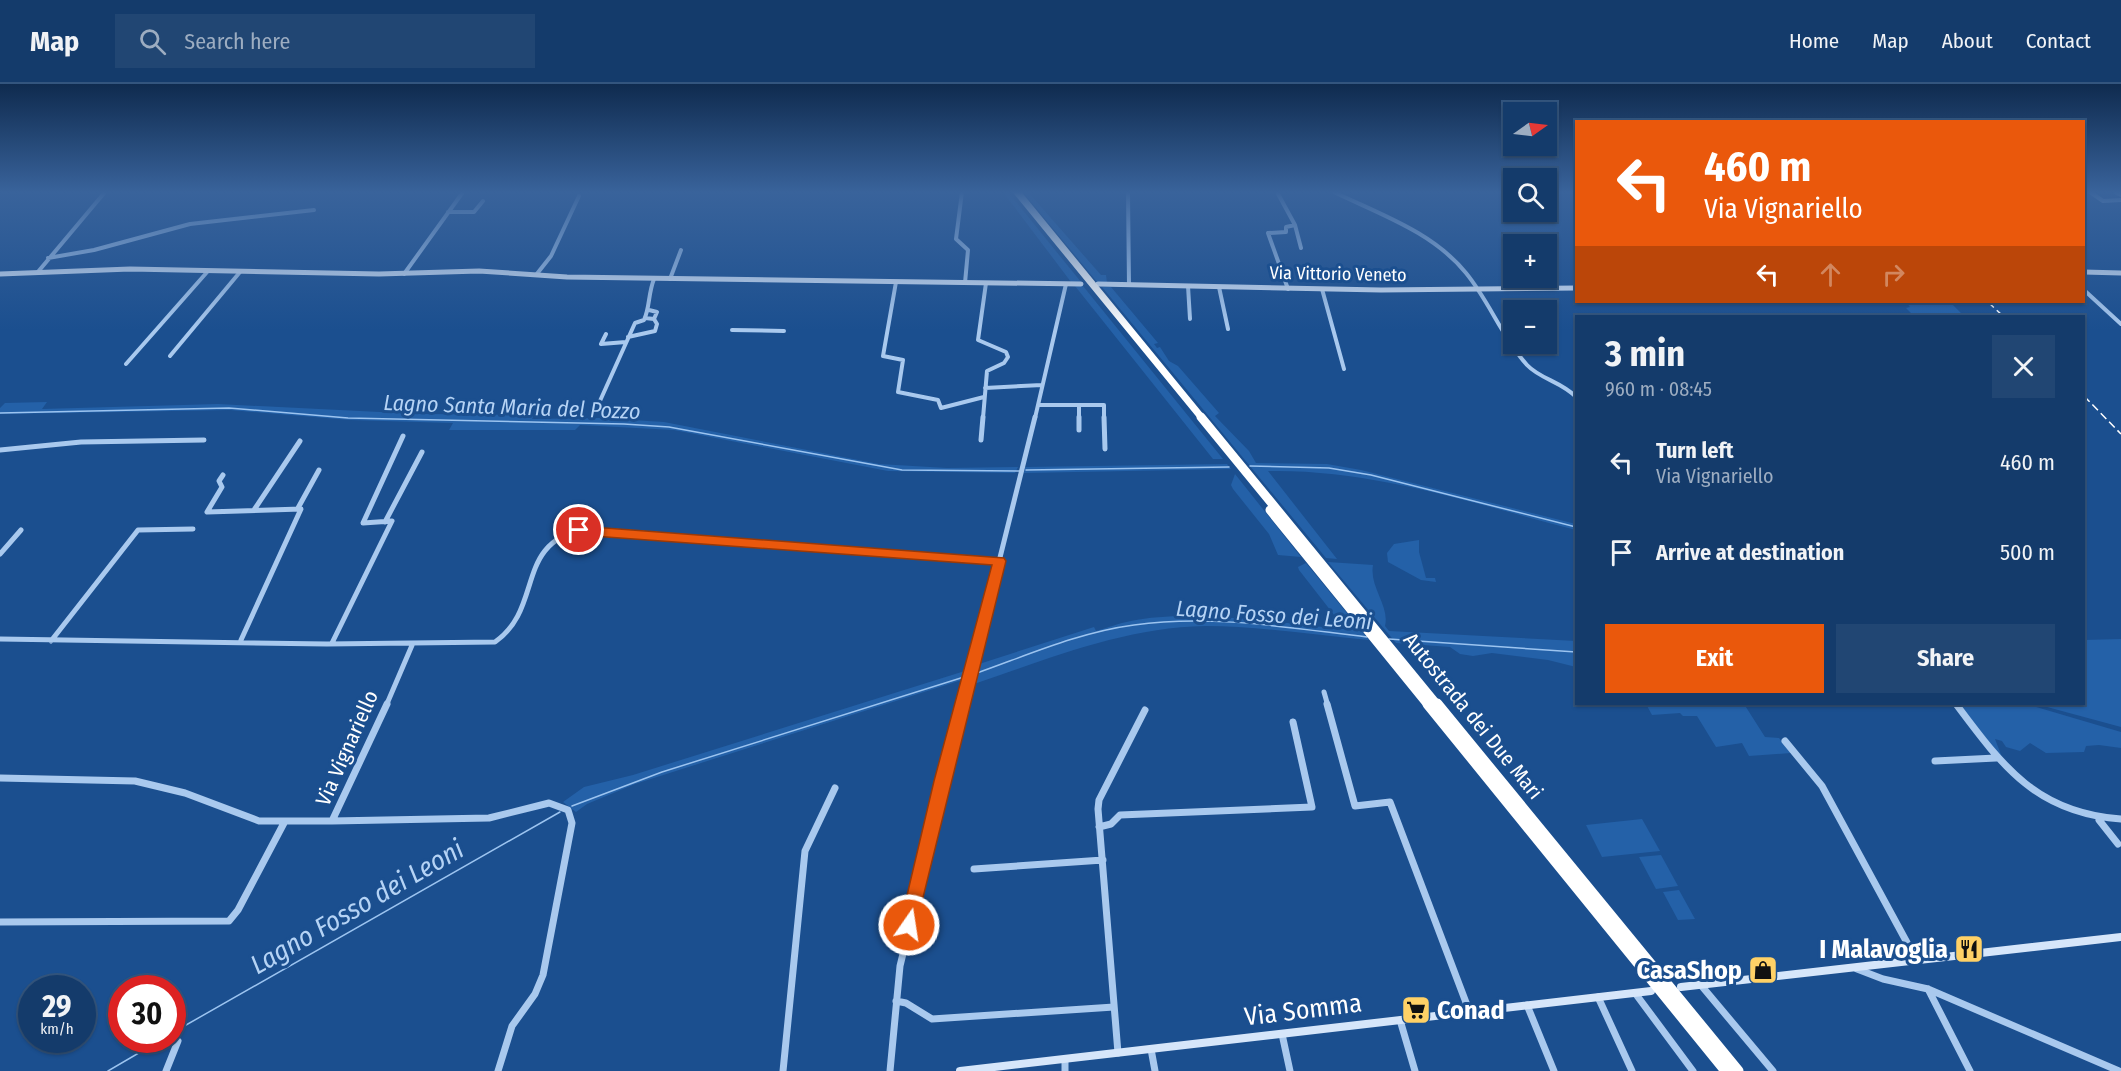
<!DOCTYPE html>
<html lang="en">
<head>
<meta charset="utf-8">
<style>
	body { margin:0; font-family:"Fira Sans Condensed",sans-serif; background:#214673; color:#f1f3f6; height:100vh; display:flex; flex-direction:column; font-size:22px; white-space:nowrap }
	* { box-sizing:border-box; margin:0 }
	p { font-size:20px; color:#9dadc1 }
	.icon { flex:none; width:33px; height:33px; fill:none; stroke:currentColor; stroke-width:2; stroke-linecap:round; stroke-linejoin:round }
	.map { position:relative; flex:1; overflow:hidden }
	.sheet { position:absolute; left:1575px; top:231px; width:510px; height:390px; display:flex; flex-direction:column; background:#143b6b; border-radius:0px; box-shadow:0 2px 4px #0004,0 0 0 2px #33557e }
	.sheet>* { flex:none }
	.banner { position:absolute; left:1575px; top:36px; width:510px; height:183px; border-radius:0px; box-shadow:0 2px 4px #0004,0 0 0 2px #33557e; background:#ea580c; color:#fff; overflow:hidden }
	.needle { width:39px; rotate:76deg }
	.buttons { position:absolute; left:1503px; top:18px; display:grid; gap:12px }
	.buttons a { display:grid; place-items:center; width:54px; height:54px; border-radius:0px; background:#143b6b; box-shadow:0 2px 4px #0004,0 0 0 2px #33557e; font-size:30px }
	.speed { position:absolute; left:18px; top:891px; display:flex; gap:12px; font-size:30px; font-weight:700; text-align:center }
	.speed>* { display:grid; place-content:center; width:78px; height:78px; border-radius:50%; background:#143b6b; box-shadow:0 2px 4px #0004,0 0 0 2px #33557e; line-height:1 }
	.speed small { font-size:15px; font-weight:400 }
	.speed .limit { border:9px solid #d22; background:#fff; color:#111 }
	.pin { position:absolute; display:grid; place-items:center; width:51px; height:51px; color:#fff; margin:-26px; border:3px solid #fff; border-radius:50%; box-shadow:0 2px 6px #0007 }
	.me { position:absolute; width:66px; margin:-33px; rotate:13deg; stroke-linejoin:round; filter:drop-shadow(0 0 4px #0008) }
	.turn { display:flex; align-items:center; gap:21px; height:126px; padding:0 30px; font-size:27px }
	.turn .icon { width:78px; height:78px; stroke-width:2.5 }
	.turn b { display:block; font-size:42px; line-height:51px }
	.lanes { display:flex; align-items:center; height:57px; padding:0 30px; background:#0003; justify-content:center; gap:30px; direction:ltr }
	.lanes .off { opacity:.35 }
	.round { display:grid; place-items:center; flex:none; width:63px; height:63px; border-radius:0px; background:#214673 }
	.headline { display:flex; align-items:center; justify-content:space-between; height:102px; padding:0 30px }
	h1 { font-size:36px; font-weight:700; line-height:45px }
	.primary-button { display:flex; gap:12px; margin-top:auto; padding:12px 30px }
	.primary-button a { flex:1; height:69px; border-radius:0px; background:#ea580c; color:#fff; font-size:24px; font-weight:700; line-height:69px; text-align:center }
	.primary-button a+a { background:#214673; color:#f1f3f6 }
	ul { padding:0; list-style:none }
	li { display:flex; align-items:center; gap:18px; height:90px; padding:0 30px }
	li div { flex:1 }
	li b { display:block; font-size:22px }
	li em { font-style:normal }
	header { display:flex; align-items:center; gap:36px; box-sizing:border-box; height:84px; padding:0 30px; background:#143b6b; border-bottom:2px solid #33557e }
	header strong { font-size:28px }
	nav { display:flex; gap:33px; margin-inline-start:auto; font-size:21px }
	.search { width:420px; height:54px; background:#214673; display:flex; align-items:center; gap:15px; box-sizing:border-box; padding:0 21px; border-radius:0px; color:#9dadc1; font-size:22px }
	.map>svg:first-child { display:block }
</style>
</head>
<body>
<header>
<strong>Map</strong>
<div class="search"><svg class="icon" aria-label="search" viewBox="0 0 24 24"><circle cx="10" cy="10" r="6"/><path d="M15 15l6 6"/></svg>Search here</div>
<nav><a>Home</a><a>Map</a><a>About</a><a>Contact</a></nav>
</header>
<div class="map">
<svg width="2121" height="987" viewBox="0 0 2121 987">
	<rect width="100%" height="100%" fill="#1b4f8f"/>
	<path fill="#2461a8" d="M1003,108H1008L1081,198H1071Z
		M1023,108H1028L1101,191H1106L1107,199H1098Z
		M1075,202H1083L1223,375H1213Z
		M1102,203H1111L1158,259L1154,260L1157,264L1160,263L1169,277L1178,282L1219,329L1215,332L1249,367L1256,379L1327,380L1361,386L1576,440V446C1474,420 1374,385 1268,387L1337,475L1326,474Z
		M1906,218H1950L1964,232H1923L1920,229H1911L1906,224L1910,223Z
		M47,318L42,325L218,320L420,330L534,331L532,335L600,334L664,338L879,380L947,384L1018,383L1015,389L888,387L674,346L580,341L575,346H449L453,339L350,336L230,326L0,330V324L5,319Z
		M1227,380L1231,385L1024,389L1025,383Z
		M1235,390L1301,473L1278,471L1269,450L1233,405L1231,401Z
		M1419,456V468L1426,494H1435L1436,498L1421,496L1388,478L1387,469L1394,460Z
		M1328,478L1373,481C1369,503 1390,522 1385,542L1389,547L1576,557V583L1548,576L1492,569L1473,572L1460,570L1450,563L1396,559Z
		M1306,479L1369,556C1315,551 1259,542 1205,542C1124,543 1046,576 971,601L976,581L1094,543L1096,547C1107,544 1119,539 1131,537C1194,524 1281,540 1345,545L1299,486L1298,483Z
		M2121,555V643L2036,620H2084V556Z
		M968,586L965,595L635,700L587,720L576,728L563,718L584,703L633,691Z
		M1646,620H1744L1765,653L1779,654L1791,669L1749,672L1742,659L1716,663L1697,632H1683L1680,629L1652,631Z
		M1959,620H2026L2121,648V664L2099,661L2086,662L2084,668L2046,669L2030,659L2020,667L2006,663L2002,657L1995,655L2003,676Z
		M1642,735L1660,767L1602,773L1586,741Z
		M1661,771L1678,802L1656,805L1639,773Z
		M1679,806L1695,835L1678,836L1663,808Z"/>
	<g fill="none" stroke-linecap="round" stroke-linejoin="round">
		<path stroke="#9cc4f0" stroke-width="1.5" d="M0,329L229,324L348,334L624,340L669,343L902,386L1019,387
			M1250,382L1329,384L1371,391L1576,443
			M1026,386L1229,383
			M1389,555L1576,568
			M977,589C1028,571 1080,548 1134,541C1212,530 1290,544 1367,553
			M572,722L662,688L964,593
			M172,949L560,728
			M108,987L161,956"/>
		<path stroke="#a9c9ee" stroke-width="4" d="M962,108L956,155L968,166L965,199
			M1128,108L1129,201
			M1277,108L1295,141L1301,164
			M1334,108C1379,130 1433,148 1466,189C1489,217 1502,253 1527,281C1540,295 1562,298 1576,313
			M2090,108L2103,117L2121,116
			M2115,108L2121,111
			M448,128H474L483,117
			M48,174L94,166L190,140L314,126
			M37,189L105,108
			M404,190L463,108
			M536,191L551,172L579,112
			M670,195L681,166
			M896,198L883,272L903,276L898,308L938,316L941,324L984,313
			M1188,202L1190,235
			M1219,203L1228,245
			M1288,205L1268,149L1286,148V143L1295,141
			M1322,205L1344,285
			M2084,206L2121,240
			M645,234L654,235L657,228L649,226
			M732,246L784,247
			M606,250L601,260L626,258
			M628,253L655,247L657,240L654,235
			M170,272L240,188
			M126,280L208,187
			M985,304L1042,301
			M1038,321H1104V334
			M1079,322V334
			M595,328L635,239L644,236C650,223 648,210 654,195
			M983,334L987,287L1004,279L1008,273L1006,268L978,256L986,199
			M1035,334L1066,200"/>
		<path stroke="#a9c9ee" stroke-width="5" d="M1079,333V346
			M1104,333L1105,365
			M981,356L983,333
			M0,366L81,358L204,356
			M223,391L219,397L222,403L207,428L301,425L241,556
			M298,424L319,386
			M254,426L300,357
			M385,438L422,368
			M0,470L21,446
			M0,555L327,560L495,558C545,523 513,457 587,445L999,477
			M51,557L138,446L193,445
			M332,559L392,437L363,439L403,352
			M1324,608L1328,622
			M386,622L413,559
			M963,622L1035,333"/>
		<path stroke="#a9c9ee" stroke-width="7" d="M1327,620L1355,722L1390,718L1470,929
			M1956,620C2003,683 2037,729 2121,735
			M1785,657L1822,702L1917,877
			M1935,677L1996,674
			M0,694L135,697L185,709L259,737H332L387,620
			M2099,736L2118,760
			M332,737L489,734L549,719L568,726L572,739L543,891L535,910L512,942L498,987
			M1099,743L1111,740L1120,731L1312,723L1293,638
			M974,785L1103,776
			M0,838L229,837L238,826L284,739
			M1857,885L1883,895L1928,905L2119,987
			M1700,900L1773,987
			M1928,905L1970,987
			M1635,909L1693,987
			M1598,913L1632,987
			M896,917L906,919L932,935L1114,923
			M1527,921L1554,987
			M1400,936L1415,987
			M1282,950L1290,987
			M1151,965L1155,987
			M1118,969L1098,725L1099,716L1145,626
			M1065,975V987
			M166,987L178,957
			M783,987L805,767L835,704
			M890,987L900,882L964,620"/>
		<path stroke="#d6e6fa" stroke-width="5" d="M2084,188L2121,189
			M0,190L130,185L379,190L479,187L567,193L1081,200
			M1098,200L1381,206L1576,204"/>
		<path stroke="#d6e6fa" stroke-width="8" d="M1681,903L2121,853
			M960,987L1651,907"/>
		<path stroke="#fff" stroke-width="7" d="M1017,108L1202,334"/>
		<path stroke="#fff" stroke-width="9" d="M1201,333L1438,622
			M1270,426L1429,622"/>
		<path stroke="#fff" stroke-width="11" d="M1428,620L1726,987
			M1437,620L1738,987"/>
		<path stroke="#fff" stroke-width="1.5" stroke-dasharray="8 4" stroke-linecap="butt" d="M1988,218L2003,232
			M2084,312L2121,350"/>
	</g>
	<linearGradient id="sky" x2="0" y2="1"><stop stop-color="#0f2b4f"/><stop offset="0.44" stop-color="#39639b"/><stop offset="1" stop-color="#39639b" stop-opacity="0"/></linearGradient>
	<rect width="2121" height="246" fill="url(#sky)"/>
	<path fill="#ea580c" stroke="#983908" stroke-width="1.5" d="M579,442L1004,474L1006,477L915,846L909,849L902,846L900,841L934,697L992,481L579,451L572,446Z"/>
	<defs>
		<g id="restaurant-square" transform="scale(1.5)"><rect x="-9" y="-9" width="18" height="18" rx="4" fill="#ffd166" stroke="#1b4f8f"/><path d="M-5-6h1v4h1v-4h1v4h1v-4h1v5L-1.5 .5V6h-2V.5L-5-1ZM5-6V6H3V1.5H1.5Q1.5-4 5-6Z" fill="#111"/></g>
		<g id="shop-square" transform="scale(1.5)"><rect x="-9" y="-9" width="18" height="18" rx="4" fill="#ffd166" stroke="#1b4f8f"/><path d="M-5-2.5h2.3a2.7 3.5 0 0 1 5.4 0H5L5.5 6h-11ZM-1.5-2.5h3a1.5 2.3 0 0 0-3 0Z" fill="#111"/></g>
		<g id="supermarket-square" transform="scale(1.5)"><rect x="-9" y="-9" width="18" height="18" rx="4" fill="#ffd166" stroke="#1b4f8f"/><path d="M-6-5.5h2.5l.6 2H6L4.5 2H-2.5L-4.4-4H-6ZM-1.5 3.2a1.3 1.3 0 1 0 .1 0ZM3 3.2a1.3 1.3 0 1 0 .1 0Z" fill="#111"/></g>
	</defs>
	<g fill-rule="evenodd">
		<use href="#restaurant-square" x="1969" y="865"/>
		<use href="#shop-square" x="1763" y="886"/>
		<use href="#supermarket-square" x="1416" y="926"/>
	</g>
	<g text-anchor="middle" dominant-baseline="central" stroke-width="6" stroke-linejoin="round" paint-order="stroke">
		<g font-size="18" fill="#fff" stroke="#1b4f8f">
			<text transform="translate(1338 190) rotate(1)">Via Vittorio Veneto</text>
		</g>
		<g font-size="21" fill="#fff" stroke="#1b4f8f">
			<text transform="translate(1473 632) rotate(51)">Autostrada dei Due Mari</text>
			<text transform="translate(347 664) rotate(-66)">Via Vignariello</text>
		</g>
		<g font-size="22" font-style="italic" fill="#b5d3f5" stroke="#1b4f8f">
			<text transform="translate(512 323) rotate(2)">Lagno Santa Maria del Pozzo</text>
			<text transform="translate(1274 531) rotate(4)">Lagno Fosso dei Leoni</text>
		</g>
		<g font-size="26" font-weight="bold" fill="#fff" stroke="#1b4f8f" text-anchor="end">
			<text x="1948" y="865">I Malavoglia</text>
			<text x="1742" y="886">CasaShop</text>
			<text x="1437" y="926" text-anchor="start">Conad</text>
		</g>
		<g font-size="26" fill="#fff" stroke="#1b4f8f">
			<text transform="translate(1303 926) rotate(-7)">Via Somma</text>
		</g>
		<g font-size="27" font-style="italic" fill="#b5d3f5" stroke="#1b4f8f">
			<text transform="translate(357 823) rotate(-30)">Lagno Fosso dei Leoni</text>
		</g>
	</g>
</svg>
<div class="buttons">
<a><svg class="needle" viewBox="-14 -14 28 28"><path d="M0-13l5 13h-10z" fill="#e53935"/><path d="M0 13l5-13h-10z" fill="#9dadc1"/></svg></a>
<a><svg class="icon" aria-label="search" viewBox="0 0 24 24"><circle cx="10" cy="10" r="6"/><path d="M15 15l6 6"/></svg></a>
<a>+</a>
<a>−</a>
</div>
<div class="speed"><div>29<small>km/h</small></div><div class="limit">30</div></div>
<div class="pin" style="left:579px;top:446px;background:#d93025"><svg class="icon" aria-label="arrive" viewBox="0 0 24 24"><path d="M6 21V4h12l-3 4 3 4H6"/></svg></div>
<svg class="me" style="left:909px;top:841px" viewBox="-20 -20 40 40"><circle r="17" fill="#ea580c" stroke="#fff" stroke-width="3"/><path d="M0-11L8 9 0 5-8 9z" fill="#fff"/></svg>
<div class="banner">
<div class="turn"><svg class="icon" aria-label="left" viewBox="0 0 24 24"><path d="M17 20v-9H6M10 6l-5 5 5 5"/></svg><div><b>460 m</b>Via Vignariello</div></div>
<div class="lanes"><svg class="icon" aria-label="left" viewBox="0 0 24 24"><path d="M17 20v-9H6M10 6l-5 5 5 5"/></svg><svg class="icon off" aria-label="ahead" viewBox="0 0 24 24"><path d="M12 20V5M6 11l6-6 6 6"/></svg><svg class="icon off" aria-label="right" viewBox="0 0 24 24"><path d="M7 20v-9h11M14 6l5 5-5 5"/></svg></div>
</div>
<section class="sheet">
<div class="headline"><div><h1>3 min</h1><p>960 m · 08:45</p></div><a class="round"><svg class="icon" aria-label="close" viewBox="0 0 24 24"><path d="M6 6l12 12M18 6L6 18"/></svg></a></div>
<ul>
<li><svg class="icon" aria-label="left" viewBox="0 0 24 24"><path d="M17 20v-9H6M10 6l-5 5 5 5"/></svg><div><b>Turn left</b><p>Via Vignariello</p></div><em>460 m</em></li>
<li><svg class="icon" aria-label="arrive" viewBox="0 0 24 24"><path d="M6 21V4h12l-3 4 3 4H6"/></svg><div><b>Arrive at destination</b></div><em>500 m</em></li>
</ul>
<div class="primary-button"><a>Exit</a><a>Share</a></div>
</section>
</div>
</body>
</html>
